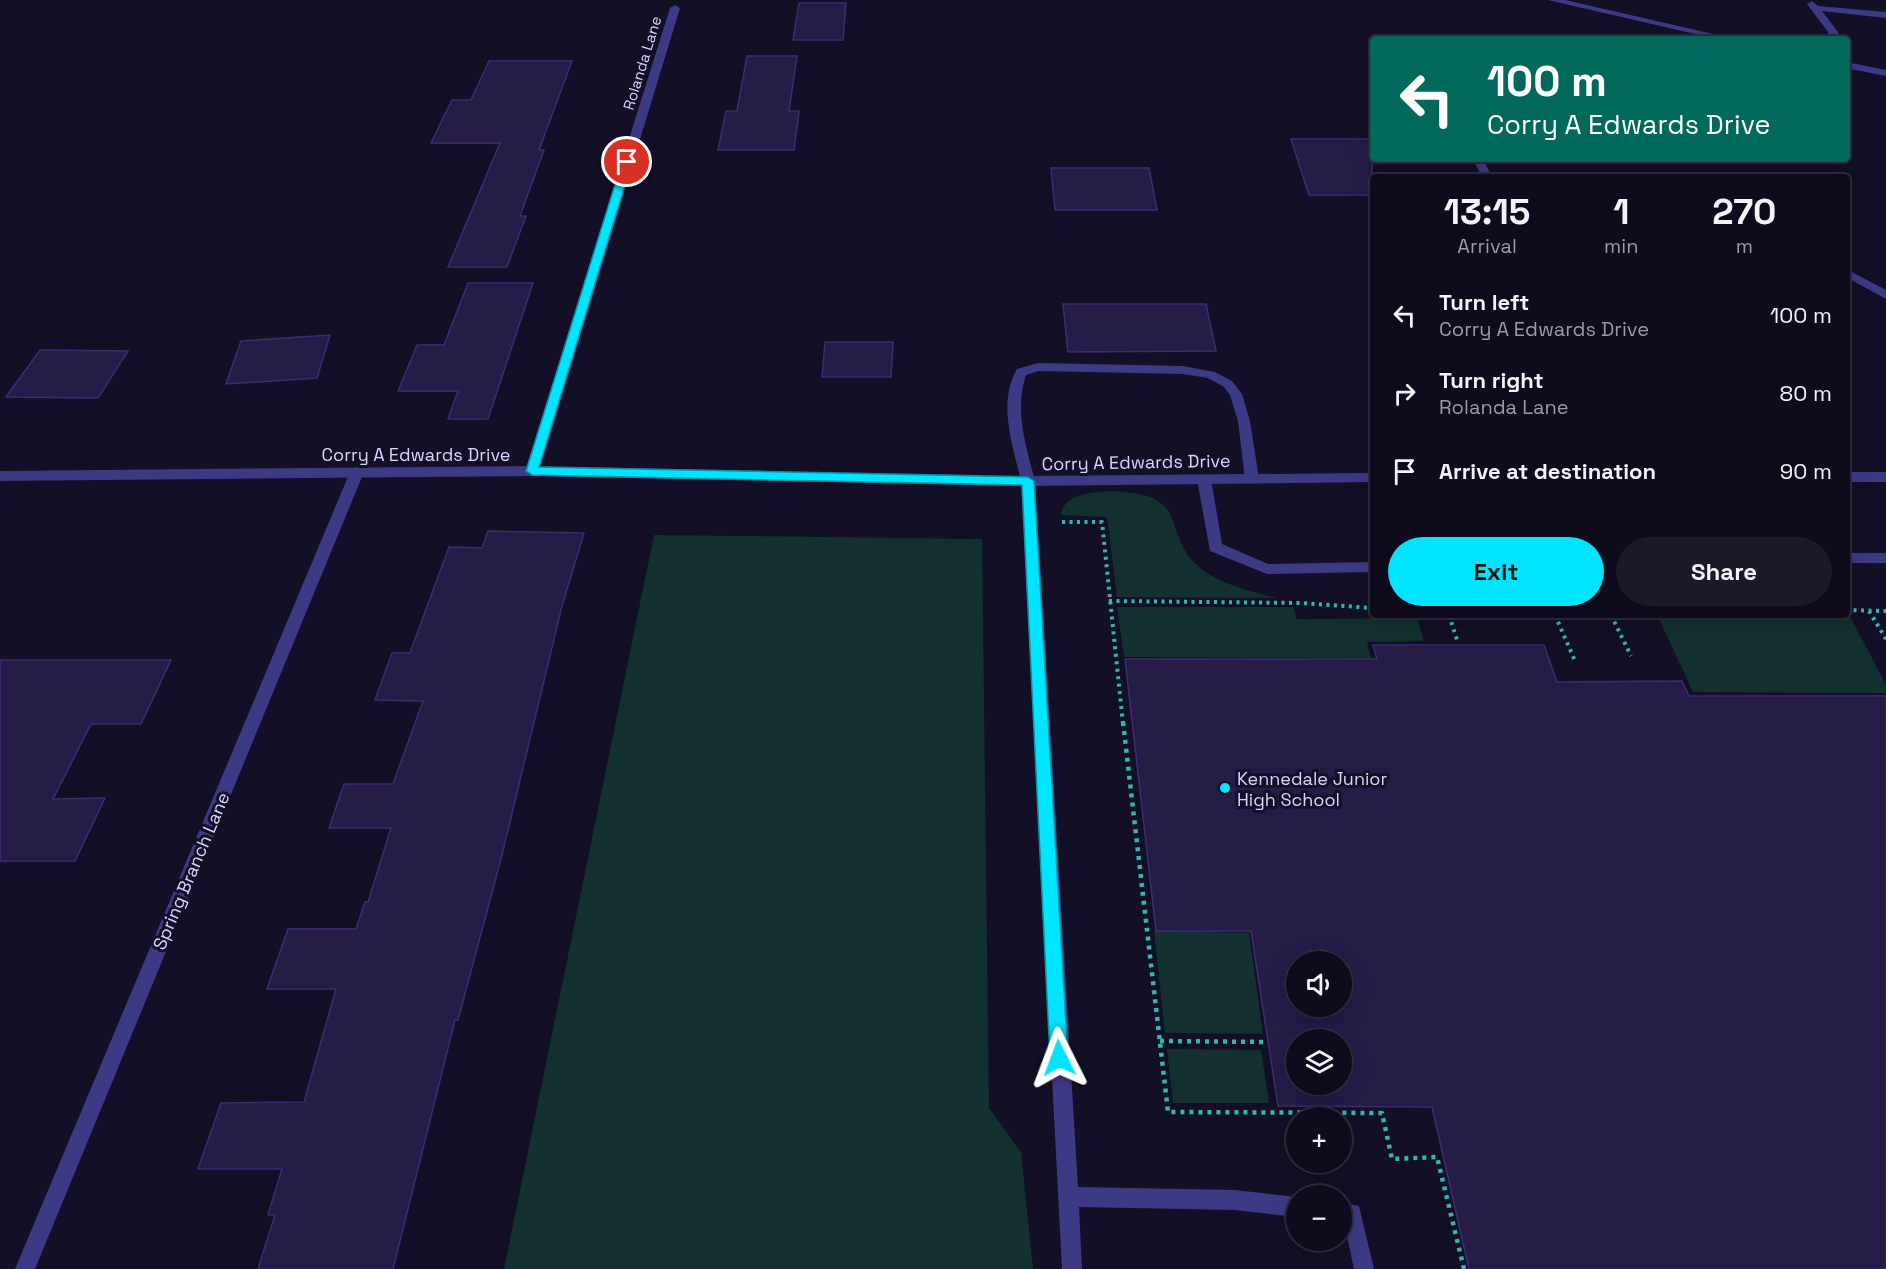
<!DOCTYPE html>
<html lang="en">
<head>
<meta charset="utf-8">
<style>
	body { margin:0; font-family:"Space Grotesk",sans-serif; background:#1c1929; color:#f1f3f6; height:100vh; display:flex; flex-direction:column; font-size:22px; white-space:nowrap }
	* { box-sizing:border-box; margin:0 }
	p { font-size:20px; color:#9b9ba3 }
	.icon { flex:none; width:33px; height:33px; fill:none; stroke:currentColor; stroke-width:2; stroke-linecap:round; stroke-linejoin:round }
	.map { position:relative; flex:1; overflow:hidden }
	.sheet { position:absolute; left:1370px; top:174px; width:480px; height:444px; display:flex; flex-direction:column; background:#0e0b1c; border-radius:6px; box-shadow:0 6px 24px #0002,0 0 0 2px #2e2b3b }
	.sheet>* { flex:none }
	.guide { position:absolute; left:1370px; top:36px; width:480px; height:126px; border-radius:6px; box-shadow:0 6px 24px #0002,0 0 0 2px #2e2b3b; background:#00695c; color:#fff; overflow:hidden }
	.fabs { position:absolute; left:1286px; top:951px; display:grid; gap:12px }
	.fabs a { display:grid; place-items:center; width:66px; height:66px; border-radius:50%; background:#0e0b1c; box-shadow:0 6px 24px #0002,0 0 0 2px #2e2b3b; font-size:30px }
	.pin { position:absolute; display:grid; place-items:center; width:51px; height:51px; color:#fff; margin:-26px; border:3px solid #fff; border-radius:50%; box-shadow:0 2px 6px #0007 }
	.me { position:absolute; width:66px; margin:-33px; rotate:357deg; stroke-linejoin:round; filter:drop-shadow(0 0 4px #0008) }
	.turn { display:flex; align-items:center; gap:21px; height:126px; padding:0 18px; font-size:27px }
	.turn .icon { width:78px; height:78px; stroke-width:2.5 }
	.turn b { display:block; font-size:42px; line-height:51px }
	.eta { display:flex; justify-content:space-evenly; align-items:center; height:102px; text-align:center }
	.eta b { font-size:36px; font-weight:700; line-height:42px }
	.primary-button { display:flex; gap:12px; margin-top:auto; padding:12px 18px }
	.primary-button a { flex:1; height:69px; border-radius:36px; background:#00e5ff; color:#111; font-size:24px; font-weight:700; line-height:69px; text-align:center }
	.primary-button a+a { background:#1c1929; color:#f1f3f6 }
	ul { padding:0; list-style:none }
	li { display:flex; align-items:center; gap:18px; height:78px; padding:0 18px }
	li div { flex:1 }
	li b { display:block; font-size:22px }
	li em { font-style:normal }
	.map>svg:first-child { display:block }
</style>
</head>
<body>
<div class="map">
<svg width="1886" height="1269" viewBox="0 0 1886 1269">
	<rect width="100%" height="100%" fill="#130f26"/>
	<path fill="#12302f" d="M1106,491C1127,492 1161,492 1171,516C1177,531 1180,545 1190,558C1209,582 1249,591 1277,598L1117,597L1107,517L1060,515C1067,493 1086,494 1106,491Z
		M654,535L982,539L989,1108L1021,1152L1033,1269H504Z
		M1117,607H1293L1297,619L1417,618L1424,641L1367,642L1371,658L1124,657Z
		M1851,618L1886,685V693L1693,692L1659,619Z
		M1154,931L1249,933L1263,1034L1165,1033Z
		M1167,1049L1261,1050L1269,1103H1173Z"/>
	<path fill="#241b47" stroke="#3b2d73" stroke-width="1.5" fill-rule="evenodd" d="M799,3H846L843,40H793Z
		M747,56H797L789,111H799L794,150H718L726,111H737Z
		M489,61H572L539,150H544L520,216H526L507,267H448L500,143H431L452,100H471Z
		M1291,139H1372V195H1309Z
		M1051,168H1149L1157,210H1055Z
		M468,283H533L488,419H448L458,391H398L417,345H444Z
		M1063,304H1206L1216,351L1068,352Z
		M330,335L317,378L226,384L241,341Z
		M825,342H893L891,377H822Z
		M40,350L128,351L98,398L6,397Z
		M488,531L584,533L562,606L501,859L458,1020H455L393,1269H258L275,1215H268L282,1169H198L221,1103L304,1102L336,989H267L288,929H356L365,902H368L391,828H329L344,784H393L423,701L375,700L392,653H410L449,547L482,548Z
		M1373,645H1544L1557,682L1682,681L1689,696H1886V1269H1469L1432,1107L1278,1106L1251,931H1156L1125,659H1377ZM1296,962H1341V1006H1296ZM1296,1040H1341V1084H1296Z
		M0,660H171L141,724H91L53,799L105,798L75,861H0Z"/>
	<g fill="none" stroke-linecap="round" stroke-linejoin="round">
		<path stroke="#2fb8b0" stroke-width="4" stroke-dasharray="3 4.5" stroke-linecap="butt" d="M1062,522H1102L1123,724
			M1109,601L1302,603L1372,608
			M1846,610L1886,611
			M1869,611L1886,639
			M1449,615L1457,640
			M1555,615L1575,661
			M1611,615L1631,656"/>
		<path stroke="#2fb8b0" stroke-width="4.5" stroke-dasharray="4 5" stroke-linecap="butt" d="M1123,722L1168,1112L1382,1113L1392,1159L1437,1157L1464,1269
			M1160,1041L1268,1042"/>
		<path fill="#3d3a85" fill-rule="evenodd" d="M1812,1L1818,6L1886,12V18L1822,11L1838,32L1839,39H1829L1828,32L1807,4Z
			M1473,159H1483L1492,177H1482Z
			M1846,269L1886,290V299L1846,277Z
			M1038,363L1183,366L1215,372L1232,381L1242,394L1250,421L1259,479L1252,484L1245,479L1238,421L1230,395L1224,387L1208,378L1183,374L1038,371L1026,375C1014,410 1026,446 1035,481L1078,1187L1235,1190L1296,1197V1217L1235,1210L1079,1207L1082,1269H1062L1021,481C1013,446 997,403 1017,369Z
			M1204,474L1211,479L1222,544L1268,564L1372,562V572L1267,574L1210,551L1197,479Z
			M1846,553H1886V563H1846Z
			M1341,1202L1359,1206L1374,1269H1354L1344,1222H1341Z"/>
		<path fill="#3d3a85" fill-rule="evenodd" d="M675,5L680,8L539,471L537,474H527L525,471L670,8Z
			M357,467L364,472L35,1269H15L350,472Z"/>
		<path fill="#3d3a85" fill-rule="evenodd" d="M1548,0H1565L1735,39H1717Z
			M1846,62L1886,70V76L1846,68Z
			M532,466L1028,476L1372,473V482L1028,486L532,476L0,481V471Z
			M1846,472H1886V482H1846Z"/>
	</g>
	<path fill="#00e5ff" stroke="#0095a6" stroke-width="1.5" d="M627,159L632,162L539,467L1028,477L1034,481L1068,1058L1065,1064L1059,1066L1053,1064L1050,1058L1022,485L532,475L526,471L622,162Z"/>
	<circle fill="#00e5ff" stroke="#130f26" stroke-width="2" cx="1225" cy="788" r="6"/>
	<g text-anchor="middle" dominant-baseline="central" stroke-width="6" stroke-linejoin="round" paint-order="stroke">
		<g font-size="15" fill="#d9d4ff" stroke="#130f26">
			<text transform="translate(642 63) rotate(-73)">Rolanda Lane</text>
		</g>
		<g font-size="18" fill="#d9d4ff" stroke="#130f26">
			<text x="416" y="454">Corry A Edwards Drive</text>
			<text transform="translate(1136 462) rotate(-1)">Corry A Edwards Drive</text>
			<text transform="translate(191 871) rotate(-67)">Spring Branch Lane</text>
		</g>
		<g font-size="18" fill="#d9d4ff" stroke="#130f26" text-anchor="start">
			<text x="1237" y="778">Kennedale Junior<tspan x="1237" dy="21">High School</tspan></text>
		</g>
	</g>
</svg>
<div class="fabs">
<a><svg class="icon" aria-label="sound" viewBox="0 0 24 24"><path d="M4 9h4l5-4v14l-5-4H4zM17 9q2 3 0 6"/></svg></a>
<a><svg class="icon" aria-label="layers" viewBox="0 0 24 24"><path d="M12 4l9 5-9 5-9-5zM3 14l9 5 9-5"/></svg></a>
<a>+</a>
<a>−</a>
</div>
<div class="pin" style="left:627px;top:162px;background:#d93025"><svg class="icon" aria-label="arrive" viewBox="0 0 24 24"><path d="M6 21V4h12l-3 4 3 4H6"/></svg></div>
<svg class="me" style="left:1059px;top:1058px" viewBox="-20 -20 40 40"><path d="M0-17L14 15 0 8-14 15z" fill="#00e5ff" stroke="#fff" stroke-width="4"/></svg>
<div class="guide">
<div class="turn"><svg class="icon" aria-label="left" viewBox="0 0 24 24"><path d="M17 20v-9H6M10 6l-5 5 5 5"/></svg><div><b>100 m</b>Corry A Edwards Drive</div></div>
</div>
<section class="sheet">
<div class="eta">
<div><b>13:15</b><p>Arrival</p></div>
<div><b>1</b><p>min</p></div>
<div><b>270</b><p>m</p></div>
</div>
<ul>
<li><svg class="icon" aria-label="left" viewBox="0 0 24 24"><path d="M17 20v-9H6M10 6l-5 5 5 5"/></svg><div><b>Turn left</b><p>Corry A Edwards Drive</p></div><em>100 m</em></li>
<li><svg class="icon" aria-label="right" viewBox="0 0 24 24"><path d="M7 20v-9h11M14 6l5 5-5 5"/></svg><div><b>Turn right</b><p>Rolanda Lane</p></div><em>80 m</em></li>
<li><svg class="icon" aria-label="arrive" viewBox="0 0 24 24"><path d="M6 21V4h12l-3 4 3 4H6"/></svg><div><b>Arrive at destination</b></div><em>90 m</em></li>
</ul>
<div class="primary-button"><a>Exit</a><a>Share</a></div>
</section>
</div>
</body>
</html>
